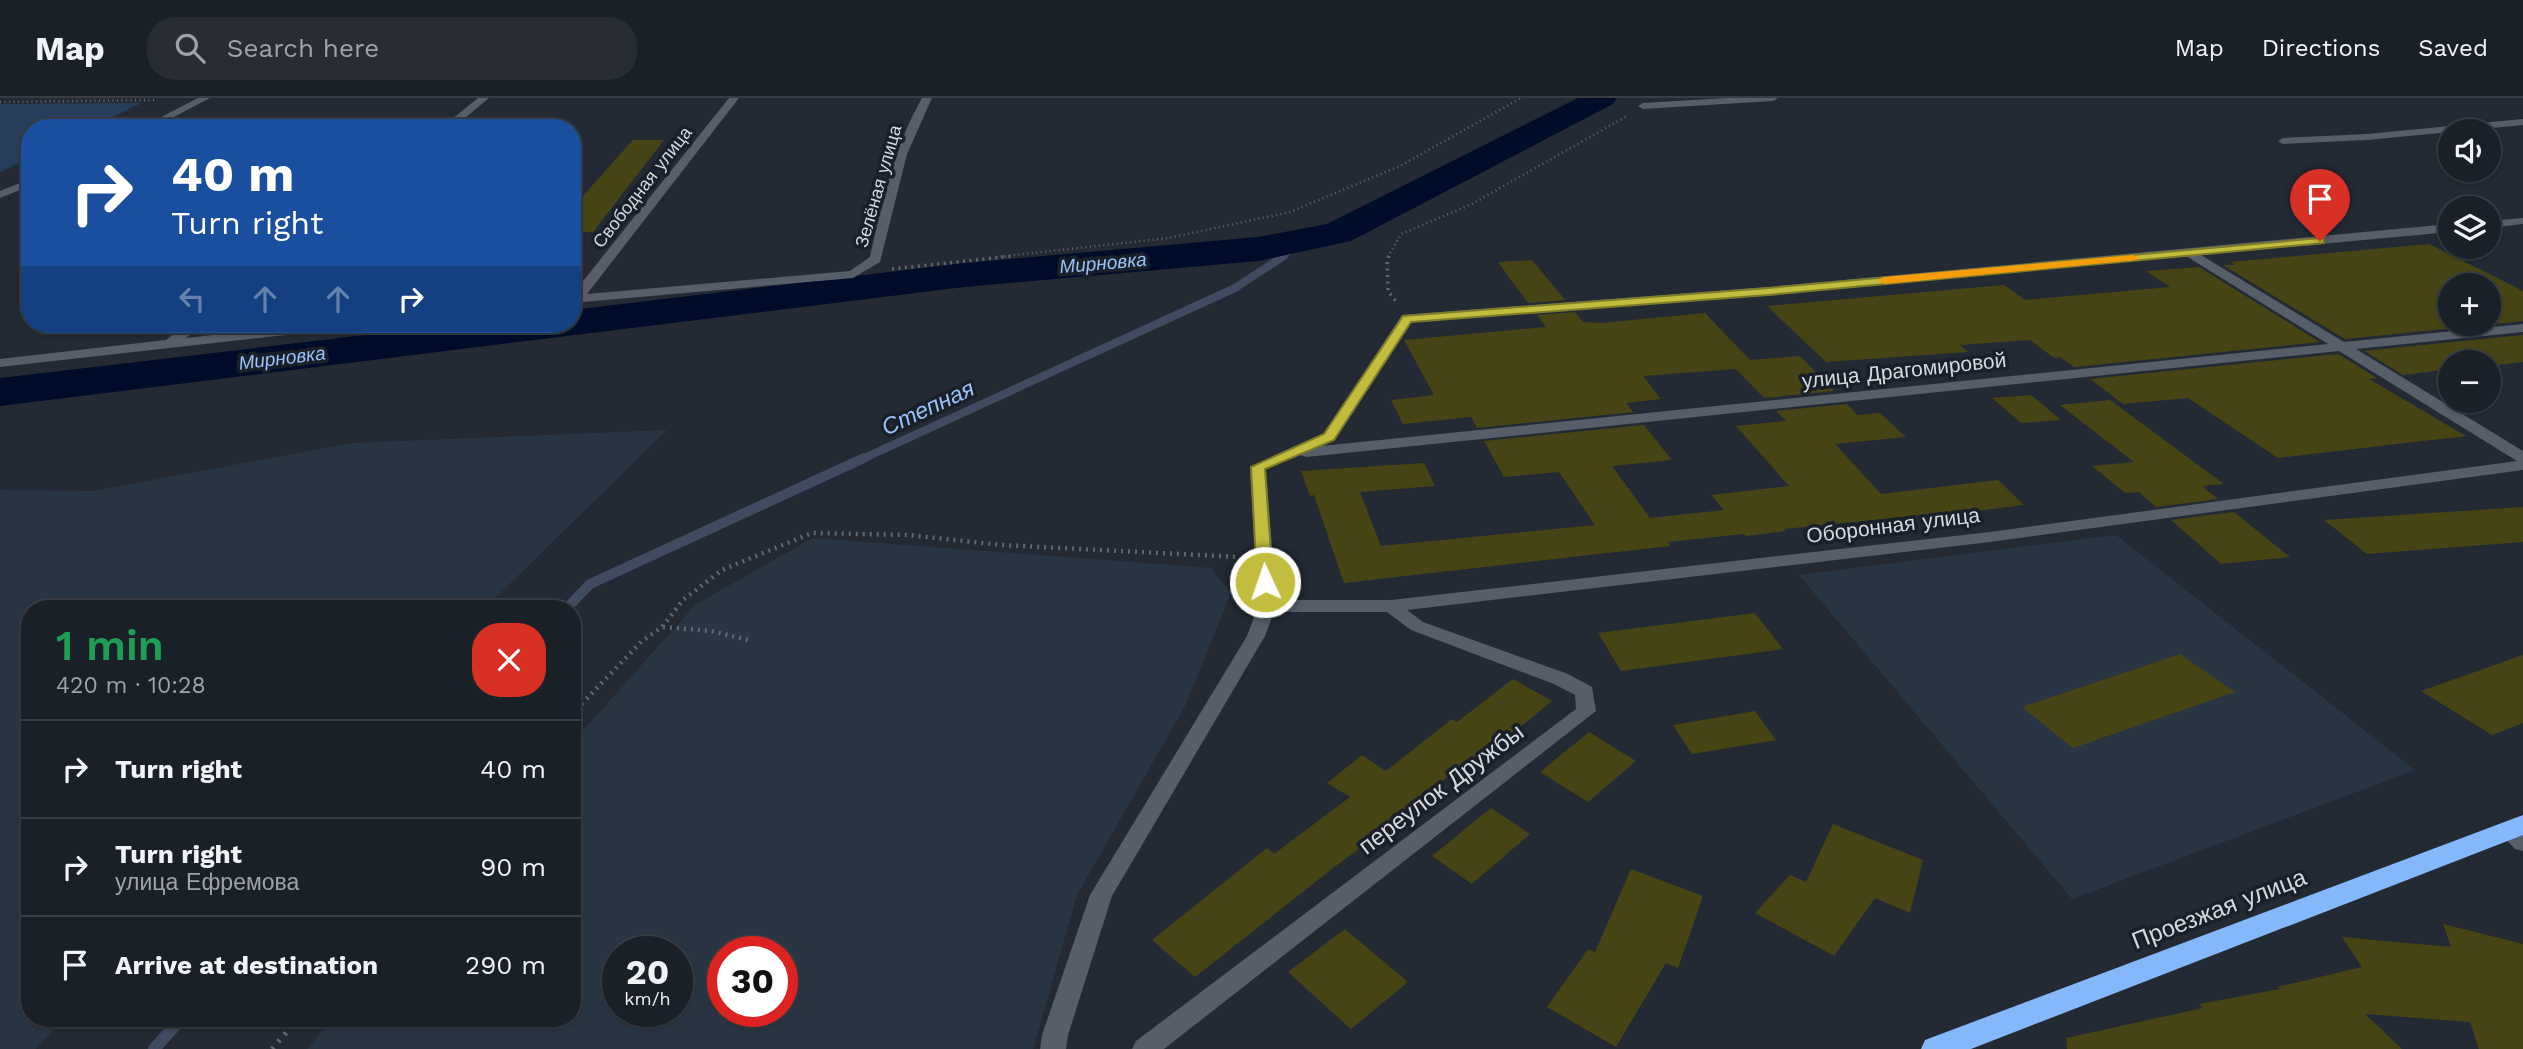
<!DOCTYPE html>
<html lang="en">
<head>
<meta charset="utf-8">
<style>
	body { margin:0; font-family:"Work Sans",sans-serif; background:#272d33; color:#f1f3f6; height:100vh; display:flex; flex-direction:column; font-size:26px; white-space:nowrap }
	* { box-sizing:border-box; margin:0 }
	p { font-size:23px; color:#9fa3a7 }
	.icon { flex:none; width:38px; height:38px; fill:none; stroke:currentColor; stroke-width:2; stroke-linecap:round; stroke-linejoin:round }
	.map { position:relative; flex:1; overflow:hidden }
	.side { position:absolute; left:21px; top:502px; width:560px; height:427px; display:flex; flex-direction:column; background:#1a2027; border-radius:28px; box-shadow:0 2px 5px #0004,0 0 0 2px #383e44 }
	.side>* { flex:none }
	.banner { position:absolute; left:21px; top:21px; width:560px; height:214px; border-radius:28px; box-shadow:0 2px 5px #0004,0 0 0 2px #383e44; background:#1a4fa0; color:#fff; overflow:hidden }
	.tools { position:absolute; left:2438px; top:21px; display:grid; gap:14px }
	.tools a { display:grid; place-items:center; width:63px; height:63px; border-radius:50%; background:#1a2027; box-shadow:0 2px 5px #0004,0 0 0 2px #383e44; font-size:35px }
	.speed { position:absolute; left:602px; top:838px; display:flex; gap:14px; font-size:35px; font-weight:700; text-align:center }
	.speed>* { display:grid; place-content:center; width:91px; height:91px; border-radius:50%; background:#1a2027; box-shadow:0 2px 5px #0004,0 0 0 2px #383e44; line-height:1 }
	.speed small { font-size:18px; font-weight:400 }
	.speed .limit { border:10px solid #d22; background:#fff; color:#111 }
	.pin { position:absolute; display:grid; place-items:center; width:60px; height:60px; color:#fff; margin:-72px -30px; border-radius:50% 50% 50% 0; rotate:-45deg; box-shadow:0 0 7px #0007 }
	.pin .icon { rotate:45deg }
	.me { position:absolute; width:77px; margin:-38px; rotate:357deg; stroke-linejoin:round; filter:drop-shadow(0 0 5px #0008) }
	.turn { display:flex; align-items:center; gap:24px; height:147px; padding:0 35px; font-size:32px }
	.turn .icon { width:91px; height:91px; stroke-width:2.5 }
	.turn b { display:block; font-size:49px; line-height:60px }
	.lanes { display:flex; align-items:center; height:66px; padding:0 35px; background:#0003; justify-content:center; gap:35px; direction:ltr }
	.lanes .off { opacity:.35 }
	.round { display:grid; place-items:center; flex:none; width:74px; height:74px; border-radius:28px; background:#272d33 }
	.headline { display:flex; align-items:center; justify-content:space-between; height:119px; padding:0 35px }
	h1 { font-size:42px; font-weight:600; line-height:52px; color:#1e9e55 }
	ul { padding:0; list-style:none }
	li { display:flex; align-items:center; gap:21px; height:98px; padding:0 35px; border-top:2px solid #383e44 }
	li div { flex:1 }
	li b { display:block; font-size:26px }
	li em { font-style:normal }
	header { display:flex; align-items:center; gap:42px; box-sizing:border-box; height:98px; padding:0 35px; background:#1a2027; border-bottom:2px solid #383e44 }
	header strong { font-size:33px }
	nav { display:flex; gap:38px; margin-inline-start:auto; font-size:24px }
	.search { width:490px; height:63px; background:#272d33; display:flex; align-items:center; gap:18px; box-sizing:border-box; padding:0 24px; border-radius:28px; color:#9fa3a7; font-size:26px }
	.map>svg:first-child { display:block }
</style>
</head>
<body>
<header>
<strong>Map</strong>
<div class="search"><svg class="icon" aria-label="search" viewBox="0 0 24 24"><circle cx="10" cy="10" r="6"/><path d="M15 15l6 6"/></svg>Search here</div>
<nav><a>Map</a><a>Directions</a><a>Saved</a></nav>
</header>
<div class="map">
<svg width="2523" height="951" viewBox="0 0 2523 951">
	<rect width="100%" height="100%" fill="#232a34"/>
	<path fill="#2a3544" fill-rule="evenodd" d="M667,332L484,511H30V920L66,921L35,951H0V392L93,393L352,345Z
		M2116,437L2415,672L2072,801L1799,477Z
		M813,440L1211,470L1231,495L1185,608L1077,797L1033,951H307L333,921L572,920V645L696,506ZM618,854H677V914H618ZM723,854H782V914H723Z"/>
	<path fill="#283d5a" d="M141,5L91,30H30V60L0,74V6Z"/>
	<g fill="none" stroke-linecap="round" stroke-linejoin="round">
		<path stroke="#404a60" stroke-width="6" d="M1281,159L1307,142"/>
		<path stroke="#404a60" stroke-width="8" d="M860,362L1235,190L1284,158"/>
		<path stroke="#404a60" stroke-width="10" d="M566,511L590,486L864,360"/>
		<path stroke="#404a60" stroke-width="12" d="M154,951L182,920"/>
		<path fill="#000c2a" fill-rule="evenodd" d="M1578,0H1617L1613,6L1351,143L1258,163L964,189L0,308V280L459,226H572V212L964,165L1258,139L1327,126Z"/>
	</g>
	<path fill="#464414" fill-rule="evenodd" d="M633,42H664L593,134H572V110Z
		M2429,146L2523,193V223L2345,241L2223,167H2235L2230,164ZM2450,187H2488V226H2450Z
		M1532,162L1565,202L1528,205L1498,164Z
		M2199,169L2320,244L2074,269L2060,259L2054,260L2030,242L1960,247L1968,254L1826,264L1767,208L2004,187L2025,202L2170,189L2146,173Z
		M1575,214L1583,224L1601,225L1705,215L1750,262L1800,258L1834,293L1764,300L1736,271L1643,278L1661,301L1626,305L1633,314L1477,330L1471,319L1403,326L1391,302L1434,297L1404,242L1546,229L1537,217Z
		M2523,237V264L2488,268V264H2450V271L2403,277L2364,253Z
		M2338,256L2377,280L2369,281L2466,338L2278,360L2188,300L2123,306L2090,281Z
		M2031,297L2061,322L2021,325L1992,300Z
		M2110,302L2224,386L2202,388L2218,401L2156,409L2139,394L2125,395L2092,368L2134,364L2060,307Z
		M1847,306L1857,317L1880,315L1906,339L1835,346L1881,396L1998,382L2024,407L1953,416L1951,414L1784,431L1786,433L1746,438L1744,436L1668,444L1670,448L1344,485L1314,397L1310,398L1301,373L1424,365L1435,388L1360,394L1381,448L1595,427L1559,374L1504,379L1484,343L1644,327L1672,362L1612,368L1650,420L1724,412L1711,397L1789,388L1736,328L1786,323L1776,313Z
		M2523,409V444L2367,456L2324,422Z
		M2234,414L2290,459L2221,466L2171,422Z
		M1755,515L1783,551L1621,573L1598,535Z
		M2180,556L2235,594L2073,650L2022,609Z
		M2523,557V625L2492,637L2421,593Z
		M1513,581L1552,603L1455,682L1448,678L1396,724L1333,770L1195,879L1152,842L1267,750L1274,756L1350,699L1327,685L1362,657L1386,673L1452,621L1457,624Z
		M1755,613L1776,642L1692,656L1673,627Z
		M1589,634L1636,663L1588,704L1540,674Z
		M1491,710L1530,736L1472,786L1432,758Z
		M1833,726L1923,762L1910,815L1875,800L1834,858L1755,815L1790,777L1806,784Z
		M1631,771L1703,798L1678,870L1666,865L1616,949L1547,909L1588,851L1595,854Z
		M2443,826L2523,846V951H2479L2470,924L2365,916L2402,951H2067L2066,940L2203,910L2199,906L2280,891L2277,889L2362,869L2342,839L2451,849Z
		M1345,831L1408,884L1351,931L1288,874Z"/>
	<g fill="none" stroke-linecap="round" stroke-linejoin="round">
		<path stroke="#626871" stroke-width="2.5" stroke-dasharray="1 3.5" stroke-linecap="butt" d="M0,4L157,2
			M996,159L1169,140L1290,114L1400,68L1521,0
			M1388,159L1401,136L1472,106L1627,18"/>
		<path stroke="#626871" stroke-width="3.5" stroke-dasharray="2 4.5" stroke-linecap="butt" d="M1389,158L1387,162L1388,193L1397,205
			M892,171L1012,158"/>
		<path stroke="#626871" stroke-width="4.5" stroke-dasharray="2 5" stroke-linecap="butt" d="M663,529L711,533L748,542
			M572,616L642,543L662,529L683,502L722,472L812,435L908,437L1001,447L1239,459"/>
		<path stroke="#626871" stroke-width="5" stroke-dasharray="2.5 7" stroke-linecap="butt" d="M272,951L299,920"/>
		<path fill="#565e69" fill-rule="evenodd" d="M198,0H210L153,30H140Z
			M478,0H489L453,30H441Z
			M729,0H739L587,196L850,173L870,159C882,104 894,49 922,0H932L907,56L880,164L853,180L572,205V197Z
			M1726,0H1778L1773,3L1643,11L1638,8L1643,5Z
			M2523,21V27L2367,42L2283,46L2278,43L2283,40L2367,36Z
			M30,81V88L0,100V93Z
			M2523,120V126L2488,130V123Z
			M2450,126V134L2201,157L2344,244L2523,226V234L2356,251L2523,353V372L1990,444L1407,512L1423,524L1568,576L1592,589L1596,613L1164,951H1132L1136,943L1576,611L1575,597L1554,586L1411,532L1387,514H1274L1265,538L1112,798L1068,937L1066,951H1040L1042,937L1090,797L1247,538L1258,508L1250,369L1324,336L1402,217L1768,189ZM2186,158L2328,246L1321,348L1334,342L1411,224L1768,197ZM2339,253L2517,363L1990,434L1391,502H1276L1266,371L1300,357L1306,359Z
			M187,226H202L186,240L314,226H355L348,230L0,269V261L166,242Z
			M2509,725L2523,733V753L2515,751L2498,733L2501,727Z"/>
		<path fill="#85b7fb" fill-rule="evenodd" d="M2523,717V737L1971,951H1921L1925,942Z"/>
	</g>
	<path fill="#c2bd3f" stroke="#7e7b29" stroke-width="2" d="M2320,140H2324V145L1768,197L1411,224L1334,342L1265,371L1273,484L1265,489L1257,484L1251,369L1324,336L1403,218L1768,190Z"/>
	<path fill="#f59e0b" d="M2133,157L2139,160L2137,162L1884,186L1878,182L1884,179Z"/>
	<g text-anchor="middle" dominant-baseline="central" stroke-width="7" stroke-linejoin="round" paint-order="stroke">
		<g font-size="18" fill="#d4d9df" stroke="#1a202a">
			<text transform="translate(878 88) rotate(-74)">Зелёная улица</text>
			<text transform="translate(642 89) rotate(-52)">Свободная улица</text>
		</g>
		<g font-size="19" font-style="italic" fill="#99c2fa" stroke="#1a202a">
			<text transform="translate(1103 165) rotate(-5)">Мирновка</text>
			<text transform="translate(282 260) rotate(-7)">Мирновка</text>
		</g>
		<g font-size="21" fill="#d4d9df" stroke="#1a202a">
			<text transform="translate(1904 272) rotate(-6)">улица Драгомировой</text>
			<text transform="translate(1893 427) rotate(-7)">Оборонная улица</text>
		</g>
		<g font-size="23" font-style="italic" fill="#99c2fa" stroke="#1a202a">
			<text transform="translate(928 310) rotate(-25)">Степная</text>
		</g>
		<g font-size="24" fill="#d4d9df" stroke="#1a202a">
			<text transform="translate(1441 691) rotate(-37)">переулок Дружбы</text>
			<text transform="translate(2219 811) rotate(-21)">Проезжая улица</text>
		</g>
	</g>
</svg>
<div class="tools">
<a><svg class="icon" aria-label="sound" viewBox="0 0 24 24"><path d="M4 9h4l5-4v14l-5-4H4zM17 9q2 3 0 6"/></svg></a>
<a><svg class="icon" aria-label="layers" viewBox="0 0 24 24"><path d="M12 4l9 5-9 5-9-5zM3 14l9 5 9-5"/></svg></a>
<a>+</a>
<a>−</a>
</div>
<div class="speed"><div>20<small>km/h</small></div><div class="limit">30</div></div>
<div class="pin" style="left:2320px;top:143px;background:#d93025"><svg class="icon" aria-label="arrive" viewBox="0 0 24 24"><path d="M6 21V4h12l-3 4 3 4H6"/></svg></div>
<svg class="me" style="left:1265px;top:484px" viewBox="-20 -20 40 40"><circle r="17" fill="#c2bd3f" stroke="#fff" stroke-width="3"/><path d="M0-11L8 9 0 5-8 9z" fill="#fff"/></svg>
<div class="banner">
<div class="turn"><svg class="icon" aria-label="right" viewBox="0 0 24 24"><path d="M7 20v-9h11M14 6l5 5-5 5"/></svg><div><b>40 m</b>Turn right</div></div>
<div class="lanes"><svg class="icon off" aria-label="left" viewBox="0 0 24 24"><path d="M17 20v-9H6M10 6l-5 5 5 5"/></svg><svg class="icon off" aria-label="ahead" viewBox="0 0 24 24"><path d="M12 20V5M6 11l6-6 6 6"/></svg><svg class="icon off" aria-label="ahead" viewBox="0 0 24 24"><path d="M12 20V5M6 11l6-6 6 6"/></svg><svg class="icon" aria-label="right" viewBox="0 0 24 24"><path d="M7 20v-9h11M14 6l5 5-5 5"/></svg></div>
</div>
<section class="side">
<div class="headline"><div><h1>1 min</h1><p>420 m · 10:28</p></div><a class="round" style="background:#d93025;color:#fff"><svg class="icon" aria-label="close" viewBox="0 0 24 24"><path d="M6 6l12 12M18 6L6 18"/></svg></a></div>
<ul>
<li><svg class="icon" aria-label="right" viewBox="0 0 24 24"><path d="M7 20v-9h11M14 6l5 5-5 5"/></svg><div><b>Turn right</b></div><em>40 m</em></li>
<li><svg class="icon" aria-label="right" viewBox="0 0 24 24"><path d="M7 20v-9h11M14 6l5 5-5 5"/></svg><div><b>Turn right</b><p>улица Ефремова</p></div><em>90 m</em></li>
<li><svg class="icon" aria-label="arrive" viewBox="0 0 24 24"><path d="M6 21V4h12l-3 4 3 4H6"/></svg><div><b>Arrive at destination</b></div><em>290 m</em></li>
</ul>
</section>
</div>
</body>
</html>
